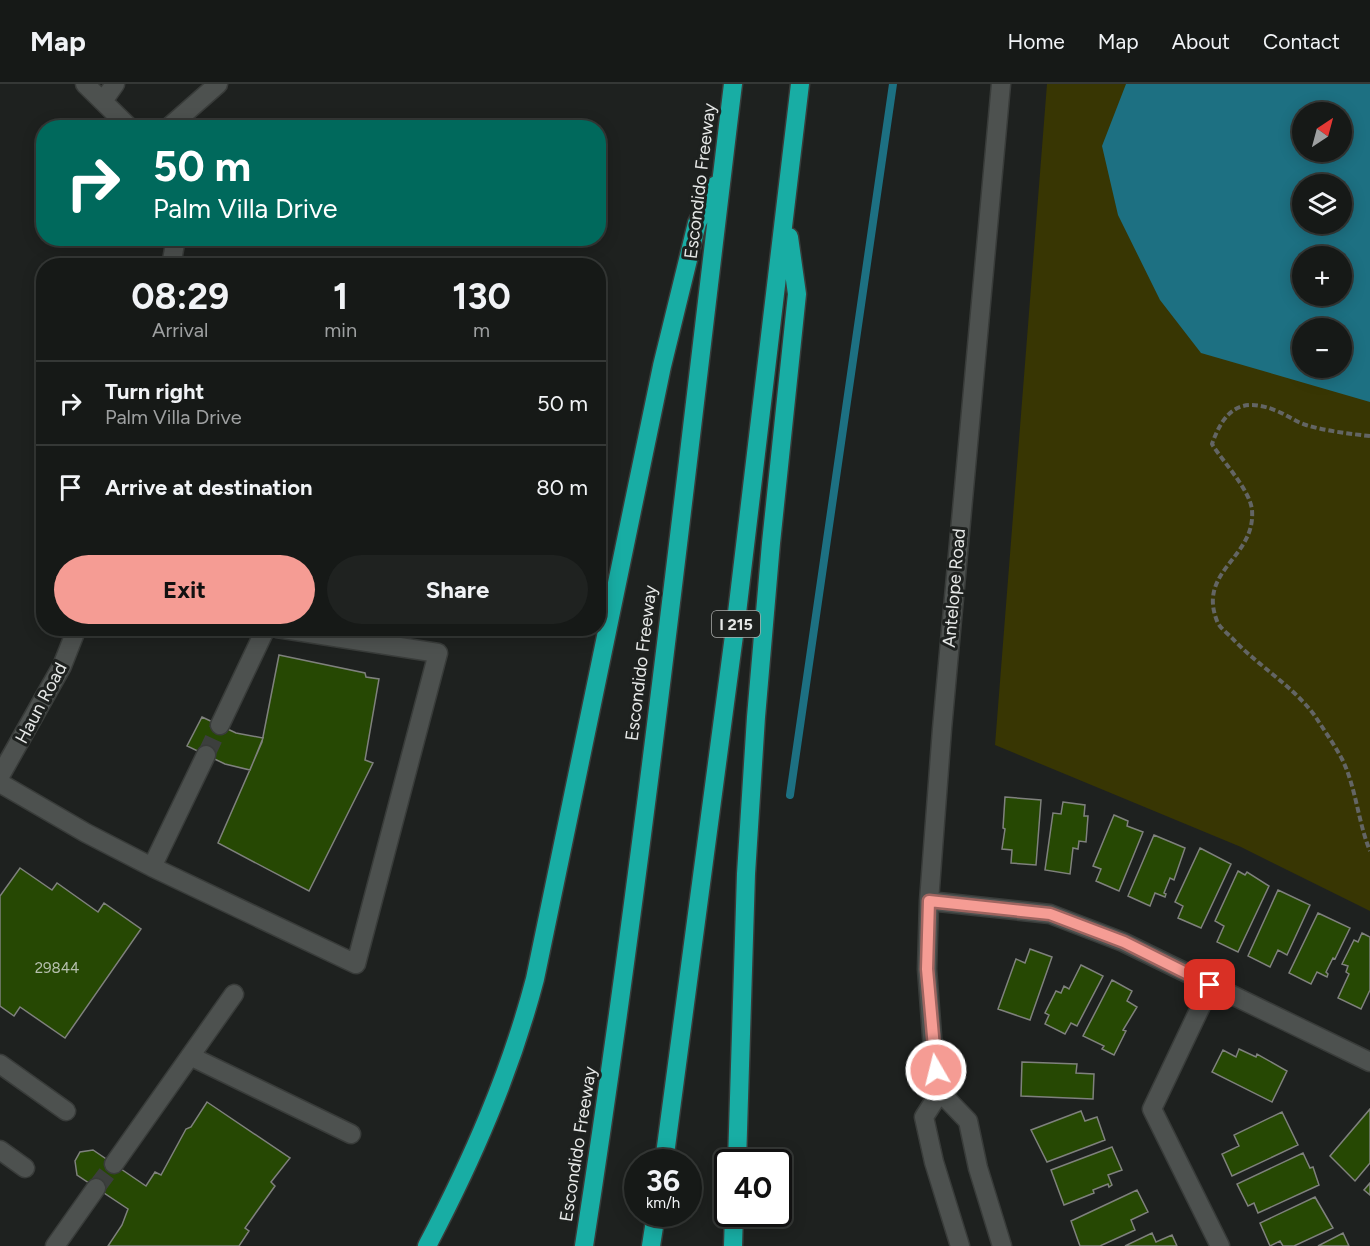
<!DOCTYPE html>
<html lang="en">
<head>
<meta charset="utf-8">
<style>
	body { margin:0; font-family:Figtree,sans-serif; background:#1f2220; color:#f1f3f6; height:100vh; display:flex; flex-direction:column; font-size:22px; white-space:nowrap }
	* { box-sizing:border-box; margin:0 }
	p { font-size:20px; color:#9ea0a1 }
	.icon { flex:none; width:33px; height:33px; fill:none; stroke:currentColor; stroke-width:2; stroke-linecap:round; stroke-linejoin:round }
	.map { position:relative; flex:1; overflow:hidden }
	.side { position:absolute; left:36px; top:174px; width:570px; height:378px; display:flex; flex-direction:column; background:#161917; border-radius:24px; box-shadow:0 3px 15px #0003,0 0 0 2px #353836 }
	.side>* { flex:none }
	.hud { position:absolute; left:36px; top:36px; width:570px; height:126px; border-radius:24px; box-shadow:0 3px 15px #0003,0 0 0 2px #353836; background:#00695c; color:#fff; overflow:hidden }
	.needle { width:39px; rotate:36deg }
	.controls { position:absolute; left:1292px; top:18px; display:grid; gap:12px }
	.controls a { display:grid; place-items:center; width:60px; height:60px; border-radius:50%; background:#161917; box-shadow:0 3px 15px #0003,0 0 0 2px #353836; font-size:30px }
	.speed { position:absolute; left:624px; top:1065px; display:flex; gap:12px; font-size:30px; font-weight:700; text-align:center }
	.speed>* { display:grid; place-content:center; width:78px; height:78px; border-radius:50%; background:#161917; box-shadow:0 3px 15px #0003,0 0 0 2px #353836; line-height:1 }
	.speed small { font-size:15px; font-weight:400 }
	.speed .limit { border:3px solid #111; border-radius:9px; background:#fff; color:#111 }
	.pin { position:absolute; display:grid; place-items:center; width:51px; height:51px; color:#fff; margin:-26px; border-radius:12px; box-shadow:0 3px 9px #0006 }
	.me { position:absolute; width:66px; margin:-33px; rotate:352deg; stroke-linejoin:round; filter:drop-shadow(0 0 4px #0008) }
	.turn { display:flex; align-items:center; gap:21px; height:126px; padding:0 18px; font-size:27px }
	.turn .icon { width:78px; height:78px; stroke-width:2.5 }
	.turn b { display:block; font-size:42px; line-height:51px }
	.eta { display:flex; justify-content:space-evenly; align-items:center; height:102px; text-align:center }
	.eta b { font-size:36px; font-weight:700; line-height:42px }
	.action { display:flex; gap:12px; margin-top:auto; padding:12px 18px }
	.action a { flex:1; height:69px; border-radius:36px; background:#f59c94; color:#111; font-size:24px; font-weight:700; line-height:69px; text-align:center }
	.action a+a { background:#1f2220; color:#f1f3f6 }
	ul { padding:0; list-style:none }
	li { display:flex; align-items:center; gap:18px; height:84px; padding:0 18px; border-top:2px solid #353836 }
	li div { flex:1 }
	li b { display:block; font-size:22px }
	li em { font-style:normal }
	header { display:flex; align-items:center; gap:36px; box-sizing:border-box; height:84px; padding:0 30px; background:#161917; border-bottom:2px solid #353836 }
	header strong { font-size:28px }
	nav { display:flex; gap:33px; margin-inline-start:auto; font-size:21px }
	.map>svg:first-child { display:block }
</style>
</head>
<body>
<header>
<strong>Map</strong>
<nav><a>Home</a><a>Map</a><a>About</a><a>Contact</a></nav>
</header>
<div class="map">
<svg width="1370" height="1162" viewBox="0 0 1370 1162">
	<rect width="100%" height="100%" fill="#1e211f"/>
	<path fill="#383603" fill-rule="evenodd" d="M1047,0H1370V827L1241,763L995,661ZM1302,28H1341V68H1302ZM1302,100H1341V140H1302ZM1302,172H1341V212H1302ZM1302,244H1341V284H1302Z"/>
	<path fill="#1d7082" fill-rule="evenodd" d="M1126,0H1370V318L1201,269L1160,216L1118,131L1102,62ZM1302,28H1341V68H1302ZM1302,100H1341V140H1302ZM1302,172H1341V212H1302ZM1302,244H1341V284H1302Z"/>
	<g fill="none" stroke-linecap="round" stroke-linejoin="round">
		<path stroke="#1d7082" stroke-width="8" d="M790,711L893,0"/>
	</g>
	<path fill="#264803" stroke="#7f817d" stroke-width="1.5" d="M279,571L365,589L366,593L379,595L365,676L373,679L309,807L218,759L262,658Z
		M202,633L236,649L263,654L250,686L225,680L187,662Z
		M1005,713L1041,716L1036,781L1011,779L1012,766L1002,765L1005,745L1003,744Z
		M1063,718L1085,721L1084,732H1088L1086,758L1079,757L1078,765L1073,764L1070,790L1045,786L1053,729L1061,730Z
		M1114,731L1128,737L1127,742L1143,748L1119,807L1096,797L1101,785L1093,782Z
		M1154,751L1185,764L1174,796L1170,794L1164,809L1166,810L1165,813L1155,809L1150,822L1128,812Z
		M1200,764L1231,780L1201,844L1178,834L1183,822L1175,818Z
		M20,784L52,806L57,799L98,828L104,819L141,845L65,954L20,923L14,932L0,922V812Z
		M1238,787L1245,791L1247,788L1269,802L1238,868L1217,858L1224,842L1215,837Z
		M1278,806L1310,821L1287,871L1278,866L1270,883L1248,872Z
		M1318,829L1350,844L1335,875L1333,874L1326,888L1328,890L1327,893L1317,888L1311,900L1289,889Z
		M1362,849L1370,853V906L1361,925L1338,914L1349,890L1346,888L1348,882L1342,880L1354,856L1358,858Z
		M1030,865L1052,873L1030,936L998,925L1016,875L1025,879Z
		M1081,881L1103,892L1077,942L1071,939L1065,950L1045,940L1049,931L1045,929L1056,907L1061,909L1064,902L1069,905Z
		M1112,896L1132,907L1127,917L1137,923L1123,946L1126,947L1114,971L1102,965L1104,962L1083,952Z
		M1239,965L1256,973L1257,970L1287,987L1272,1018L1212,988L1223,966L1236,973Z
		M1022,978L1077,980L1076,989L1094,990L1093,1015L1021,1012Z
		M207,1018L290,1074L271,1098L275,1102L245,1144L249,1147L239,1162H108L122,1141L128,1125L77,1091L75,1077L80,1068L93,1066L146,1102L155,1088L161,1091L186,1045L191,1043Z
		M1370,1025V1079L1355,1097L1330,1072Z
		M1081,1027L1085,1037L1097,1033L1105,1056L1047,1078L1031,1046Z
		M1282,1028L1298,1061L1232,1092L1222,1070L1239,1062L1234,1051Z
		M1112,1063L1122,1086L1108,1091L1112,1101L1109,1103L1108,1100L1093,1106L1094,1109L1064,1121L1051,1086Z
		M1303,1069L1310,1084L1313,1083L1319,1101L1258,1129L1254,1119L1248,1122L1237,1100Z
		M1370,1099V1111L1364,1106Z
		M1137,1106L1148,1128L1131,1136L1135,1146L1100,1162H1080L1071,1137Z
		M1315,1113L1333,1144L1294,1162H1283L1280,1157L1270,1162L1260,1139Z
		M1152,1149L1156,1158L1172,1151L1177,1162H1125Z
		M1343,1149L1349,1162H1318Z"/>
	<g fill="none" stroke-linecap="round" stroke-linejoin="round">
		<path stroke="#3c3f3d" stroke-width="18" stroke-dasharray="18 9" stroke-linecap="butt" d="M206,671L220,641
			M96,1104L114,1080"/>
		<g stroke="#393c3a" stroke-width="21">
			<path id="minor" d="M85,0L130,44
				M1001,0L942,645L929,817L927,885L933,965L940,1008L968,1037L978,1084L1002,1162
				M103,17L115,0
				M168,44L218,0
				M171,182L176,154
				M220,641L266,544
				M0,692L62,582L77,544
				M0,699L86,749L152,783L206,671
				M152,783L356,880L438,569L277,544
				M929,817L1050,830L1123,858L1370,978
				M1211,901L1152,1025L1220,1162
				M190,972L351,1050
				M0,980L66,1027
				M940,1008L924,1033L934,1078L960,1162
				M0,1066L25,1084
				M114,1080L234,910
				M55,1162L96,1104"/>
		</g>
		<g stroke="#393c3a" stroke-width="21">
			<path id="highway" d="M664,1078L737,529L800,0
				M737,1078L746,790L756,633L771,459L797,210L789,153
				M427,1162C472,1076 510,990 535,895L662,282L697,139L716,101
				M584,1162C644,776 686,387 733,0
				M651,1162L656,1130
				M733,1162L734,1130"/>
		</g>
		<path stroke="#636564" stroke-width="4" stroke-dasharray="6 3" stroke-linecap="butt" d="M1370,352C1350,350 1326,347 1306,341C1296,338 1287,331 1277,327C1241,312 1224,326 1212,360C1223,378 1250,406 1252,426C1256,474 1197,486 1217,537C1219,543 1227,549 1232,554C1258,582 1292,601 1315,632C1324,646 1334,660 1342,675C1356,703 1358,738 1370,767"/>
		<use href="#minor" stroke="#4d514f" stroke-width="18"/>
		<use href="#highway" stroke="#18ada4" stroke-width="18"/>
	</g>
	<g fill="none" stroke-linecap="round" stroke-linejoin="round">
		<g stroke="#9f6560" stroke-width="15">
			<path id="route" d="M936,986L927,885L929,817L1050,830L1124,858L1210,901"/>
		</g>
		<use href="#route" stroke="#f59c94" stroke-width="10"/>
	</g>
	<g text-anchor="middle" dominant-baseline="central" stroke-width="6" stroke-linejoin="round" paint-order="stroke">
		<g font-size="15" fill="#b6c0ae">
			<text x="57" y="884">29844</text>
		</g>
		<rect fill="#1e211f" stroke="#aaacab" stroke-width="1.5" x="712" y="527" width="48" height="26" rx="4.5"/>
		<g font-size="16" font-weight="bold" fill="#e6e8e7">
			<text x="736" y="540">I 215</text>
		</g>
		<g font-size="18" fill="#e6e8e7" stroke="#1e211f">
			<text transform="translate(700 97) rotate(-83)">Escondido Freeway</text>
			<text transform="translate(954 504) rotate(-85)">Antelope Road</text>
			<text transform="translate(641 579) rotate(-83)">Escondido Freeway</text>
			<text transform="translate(41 619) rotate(-62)">Haun Road</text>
			<text transform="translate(578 1060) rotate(-81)">Escondido Freeway</text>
		</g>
	</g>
</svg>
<div class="controls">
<a><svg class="needle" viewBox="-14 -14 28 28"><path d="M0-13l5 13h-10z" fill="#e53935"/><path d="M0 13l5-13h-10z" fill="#9ea0a1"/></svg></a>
<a><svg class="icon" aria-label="layers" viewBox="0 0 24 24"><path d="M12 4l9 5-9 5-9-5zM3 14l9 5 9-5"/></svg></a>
<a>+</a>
<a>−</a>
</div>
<div class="speed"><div>36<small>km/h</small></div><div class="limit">40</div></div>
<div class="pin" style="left:1210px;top:901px;background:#d93025"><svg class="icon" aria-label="arrive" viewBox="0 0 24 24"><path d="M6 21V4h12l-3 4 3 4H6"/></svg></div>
<svg class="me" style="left:936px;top:986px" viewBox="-20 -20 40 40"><circle r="17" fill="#f59c94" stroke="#fff" stroke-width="3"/><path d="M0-11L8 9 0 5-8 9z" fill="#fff"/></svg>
<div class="hud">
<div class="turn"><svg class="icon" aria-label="right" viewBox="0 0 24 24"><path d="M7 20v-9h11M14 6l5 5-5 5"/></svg><div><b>50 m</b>Palm Villa Drive</div></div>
</div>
<section class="side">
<div class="eta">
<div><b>08:29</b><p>Arrival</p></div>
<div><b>1</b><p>min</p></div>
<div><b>130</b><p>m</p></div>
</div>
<ul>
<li><svg class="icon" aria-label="right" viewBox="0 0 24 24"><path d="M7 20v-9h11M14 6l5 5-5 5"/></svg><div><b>Turn right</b><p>Palm Villa Drive</p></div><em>50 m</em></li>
<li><svg class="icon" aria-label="arrive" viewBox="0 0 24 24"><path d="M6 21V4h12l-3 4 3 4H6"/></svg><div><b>Arrive at destination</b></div><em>80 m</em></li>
</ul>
<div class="action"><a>Exit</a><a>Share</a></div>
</section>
</div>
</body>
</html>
